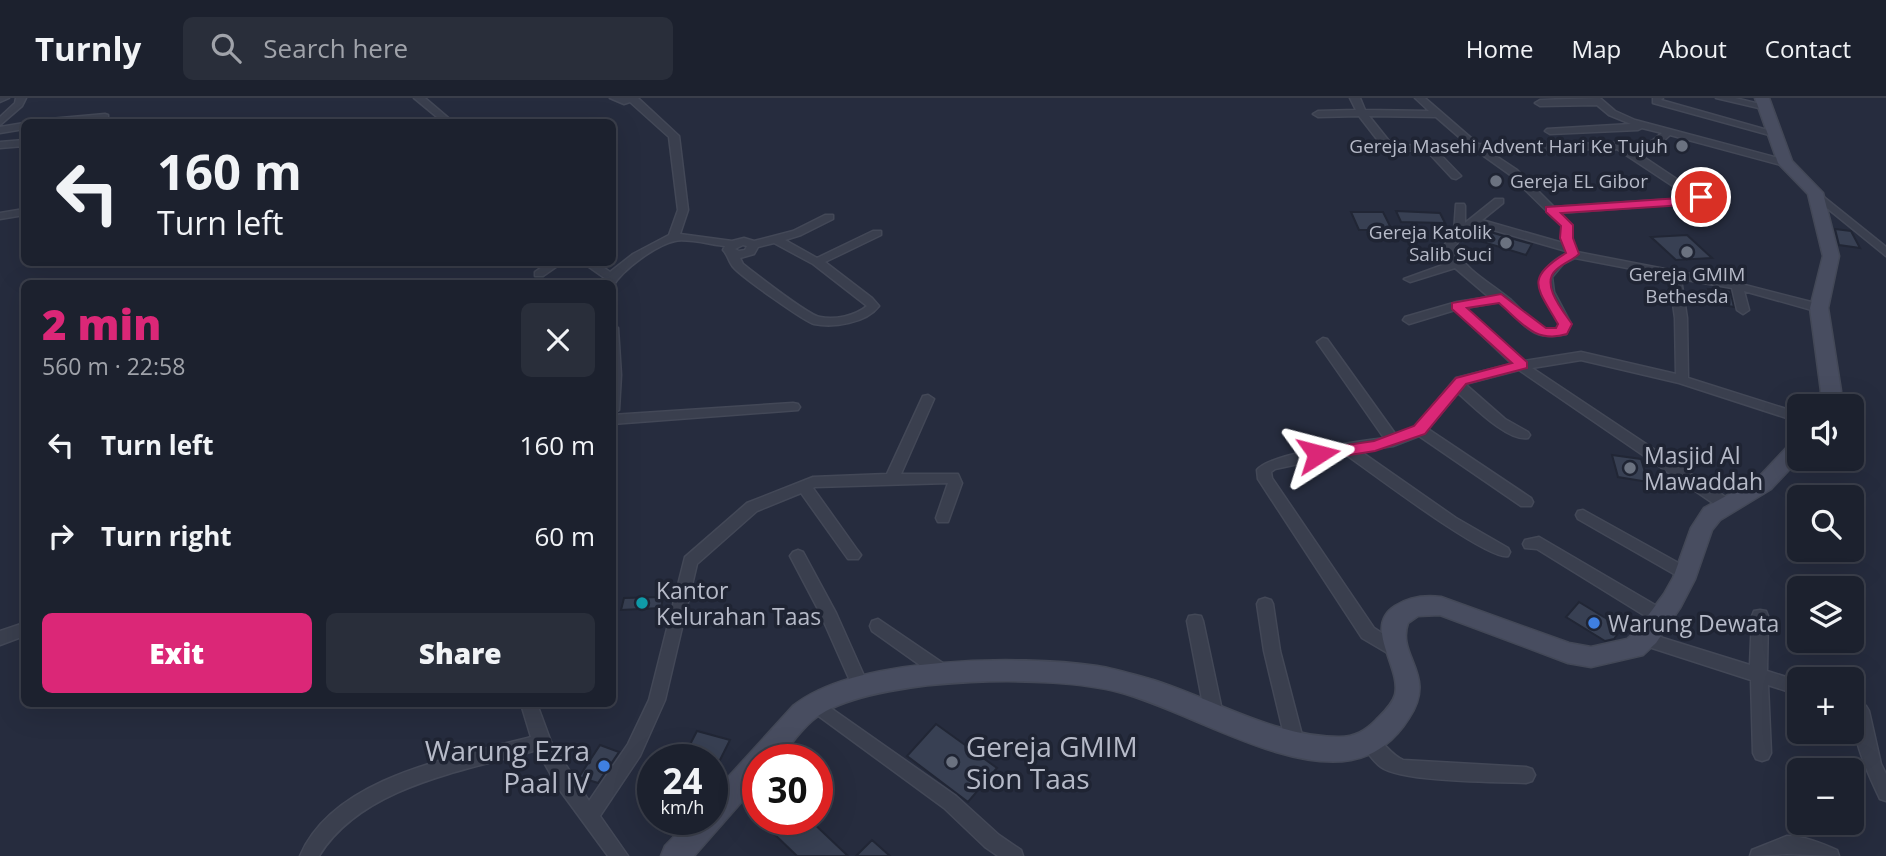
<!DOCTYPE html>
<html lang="en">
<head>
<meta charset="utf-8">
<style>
	body { margin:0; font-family:"Open Sans",sans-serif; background:#292e3a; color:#f1f3f6; height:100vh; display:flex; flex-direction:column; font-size:26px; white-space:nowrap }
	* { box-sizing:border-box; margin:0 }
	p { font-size:23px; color:#a0a3aa }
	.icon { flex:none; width:38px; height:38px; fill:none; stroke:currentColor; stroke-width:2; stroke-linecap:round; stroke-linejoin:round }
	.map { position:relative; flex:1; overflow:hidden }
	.drawer { position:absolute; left:21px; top:182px; width:595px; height:427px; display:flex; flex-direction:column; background:#1c212e; border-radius:10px; box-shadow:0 7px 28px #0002,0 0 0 2px #3a3e4a }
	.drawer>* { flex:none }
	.guide { position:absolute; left:21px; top:21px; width:595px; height:147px; border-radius:10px; box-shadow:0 7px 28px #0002,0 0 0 2px #3a3e4a; background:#1c212e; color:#f1f3f6; overflow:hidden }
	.fabs { position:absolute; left:1787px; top:296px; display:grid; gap:14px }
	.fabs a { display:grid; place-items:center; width:77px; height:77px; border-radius:10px; background:#1c212e; box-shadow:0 7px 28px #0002,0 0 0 2px #3a3e4a; font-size:35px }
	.speed { position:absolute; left:637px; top:646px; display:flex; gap:14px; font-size:35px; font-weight:700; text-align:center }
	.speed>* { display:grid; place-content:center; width:91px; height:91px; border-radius:50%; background:#1c212e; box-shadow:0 7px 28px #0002,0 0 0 2px #3a3e4a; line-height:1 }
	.speed small { font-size:18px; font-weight:400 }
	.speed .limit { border:10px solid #d22; background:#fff; color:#111 }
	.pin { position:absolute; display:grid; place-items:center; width:60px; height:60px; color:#fff; margin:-30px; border:4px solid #fff; border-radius:50%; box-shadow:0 2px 7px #0007 }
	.me { position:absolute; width:77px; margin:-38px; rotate:81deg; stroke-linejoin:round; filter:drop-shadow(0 0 5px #0008) }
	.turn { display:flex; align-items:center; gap:24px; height:147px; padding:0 21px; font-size:32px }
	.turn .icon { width:91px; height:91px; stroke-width:2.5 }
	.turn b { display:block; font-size:49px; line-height:60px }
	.round { display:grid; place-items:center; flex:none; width:74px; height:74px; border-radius:10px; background:#292e3a }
	.headline { display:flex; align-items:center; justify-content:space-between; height:119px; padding:0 21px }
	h1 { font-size:42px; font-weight:800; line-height:52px; color:#db2777 }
	.action { display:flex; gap:14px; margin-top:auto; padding:14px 21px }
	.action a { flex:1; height:80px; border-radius:10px; background:#db2777; color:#fff; font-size:28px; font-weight:800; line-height:80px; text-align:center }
	.action a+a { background:#292e3a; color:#f1f3f6 }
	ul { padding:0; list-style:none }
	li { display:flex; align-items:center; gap:21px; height:91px; padding:0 21px }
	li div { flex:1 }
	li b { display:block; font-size:26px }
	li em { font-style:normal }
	header { display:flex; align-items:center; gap:42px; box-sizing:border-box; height:98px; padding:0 35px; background:#1c212e; border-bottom:2px solid #3a3e4a }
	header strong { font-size:33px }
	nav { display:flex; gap:38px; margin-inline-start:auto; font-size:24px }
	.search { width:490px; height:63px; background:#292e3a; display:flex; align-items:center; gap:18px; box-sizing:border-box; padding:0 24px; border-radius:10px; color:#a0a3aa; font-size:26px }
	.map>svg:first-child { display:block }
</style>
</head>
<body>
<header>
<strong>Turnly</strong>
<div class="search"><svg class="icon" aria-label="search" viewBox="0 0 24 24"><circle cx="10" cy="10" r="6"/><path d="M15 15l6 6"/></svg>Search here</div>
<nav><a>Home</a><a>Map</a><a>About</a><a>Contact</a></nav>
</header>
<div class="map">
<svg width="1886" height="758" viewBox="0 0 1886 758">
	<rect width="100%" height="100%" fill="#262c3e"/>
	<path fill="#384053" stroke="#212635" stroke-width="2" d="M1396,113L1440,115L1445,125L1401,124Z
		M1351,114H1383L1392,132H1359Z
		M1835,131L1851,133L1860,150L1839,147Z
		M1487,133L1517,142L1532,146L1526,157L1480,143Z
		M1687,137L1712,160L1676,162L1651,139Z
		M1717,190L1730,192L1734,209L1712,205L1708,191L1718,192Z
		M1612,357L1641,361L1648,384L1618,379Z
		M663,499L661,510L621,512L624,500Z
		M1579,504L1622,530L1614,541L1605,543L1566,519Z
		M936,626L997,670L968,704L907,658Z
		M697,633L730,642L712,678V662H682Z
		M600,647L619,654L598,685L579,679Z
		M780,721H809L848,758H797L769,731Z
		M872,742L890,758H856Z"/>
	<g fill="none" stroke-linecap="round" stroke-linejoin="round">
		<g stroke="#434857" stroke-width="3">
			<path id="street" d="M0,0H9L0,4Z
				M16,0H26L22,8L0,27V19L15,5Z
				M414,0H425L453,24H443Z
				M610,0H638L679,38L688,112L680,136L732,143L744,140L754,143L793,133L825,117H833V121L801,137L785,142L817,160L873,133H881V137L825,164L872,200L879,208C866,225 834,230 814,226C805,224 742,179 734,170C729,165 728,157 723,152L725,148C713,147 686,140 675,143C656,147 622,172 613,188L612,186H603L606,181L582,164H596L610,174L633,156L669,137L678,112L669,39L630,4L624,6ZM774,145L813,166L867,208C855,218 835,222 820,219C808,217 756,176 743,166L740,160L754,156L758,149ZM743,147L747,148L745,152L739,153L735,151Z
				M1350,0H1360L1365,12L1429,13L1415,0H1425L1478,46L1535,47L1647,44L1652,43L1662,35L1642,30L1638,32L1550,36L1545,33L1547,31L1631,26L1609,17L1597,7L1540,8L1535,5L1540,2L1600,0L1615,13L1635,22L1789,63L1790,65L1785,68L1670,37L1658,48L1630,50L1705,100V104L1560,115L1572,127L1571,140L1577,154L1737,185L1823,207L1825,210L1819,214L1744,193L1749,212L1743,216L1737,212L1732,190L1681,181L1687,220L1688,280L1799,315V324L1679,285L1581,262L1532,270L1733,404L1735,408L1733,412H1723L1519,272L1465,286L1505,321L1528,334L1530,337L1528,340C1508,344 1473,308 1458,295L1428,331L1531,400L1533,404L1531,408H1521L1419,338L1393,348L1360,353L1456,420L1508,450L1510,454L1508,458C1489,464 1368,372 1345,356L1275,371L1271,374L1272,380L1374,530L1402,548L1404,553L1402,558L1396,560L1362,540L1258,381L1257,372C1270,355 1359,344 1384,340L1317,244L1323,240L1327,241L1396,337L1415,329L1456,280L1512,266L1455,212L1409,226L1403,222L1405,219L1457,204L1489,199L1455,170L1410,184L1404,181L1451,164L1442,150L1454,135L1456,106H1464L1465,108V125L1495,101H1503V105L1482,122L1563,145L1561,140L1562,128L1509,76L1474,51L1436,52L1461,78L1456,81L1452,80L1426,52L1369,54V50L1383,49L1359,18L1318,19L1313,16L1318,13L1356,12ZM1369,18L1436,19L1466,45L1393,48ZM1617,51L1691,100L1554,109L1517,72L1487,52ZM1476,127L1566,153L1567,155C1526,177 1542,193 1559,226L1557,230C1551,232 1547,232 1541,229C1529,222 1521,211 1511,202C1491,185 1467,174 1454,150L1463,137ZM1575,160L1669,178L1675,220L1676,276L1581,254L1524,263L1466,210L1499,204C1523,223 1530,245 1566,236L1571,226L1554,194L1552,179L1563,166Z
				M1653,0H1663L1661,2L1778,35L1773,38L1653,5Z
				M1716,0H1735L1768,8L1763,11Z
				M105,16L108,17V21L75,24H45L50,21Z
				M24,25V31L0,35V29Z
				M24,42V48L0,50V44Z
				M1815,92L1886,149V158L1811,97L1810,95Z
				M24,111V117L0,121V115Z
				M549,164H563L543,178H535V174Z
				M612,226L618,230L621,277L619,312L612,316Z
				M928,297L934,301L901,376H958L962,385L948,424H938L936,420L948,385L815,389L813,390L858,453L861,457L858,461H848L801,395L757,413L697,466L665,602L640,658L600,718L628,758H608L559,691L537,652C464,673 362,688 319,758H300C334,678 456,659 531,639L521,606H537L551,644L589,703L628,646L649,602L685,459L747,405L813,379L887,376L923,298Z
				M793,305L798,306L800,309L798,312L612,326V317Z
				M1583,412L1691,472L1694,476L1691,480L1686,482L1681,480L1578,421L1576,417L1578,413Z
				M1539,439L1667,514L1669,519L1667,524L1661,525L1655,524L1537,451L1525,450L1523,446L1525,442Z
				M798,452L803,454L836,515L869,589L867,594L861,596L855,594L820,515L790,458L793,454Z
				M1265,500L1271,502L1273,506L1280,553L1304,645L1301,651L1295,653L1289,651L1286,645L1264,553L1257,506L1259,502Z
				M1760,512L1766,513L1768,518L1767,573L1799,583V597L1768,587L1771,655L1768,661L1762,663L1756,661L1753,655L1751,582L1652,550L1641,543L1639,538L1641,533L1647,531L1663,540L1750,567L1752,518L1754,513Z
				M1195,517L1201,518L1203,523L1223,617L1220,622L1214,625L1208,622L1205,617L1187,523L1189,518Z
				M878,521L950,570L952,575L950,580L944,582L938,580L872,533L870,528L872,523Z
				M24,525V538L0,547V533Z
				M815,599L956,698L999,737L1021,752L1023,758H998L985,749L944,710L809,611L807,606L809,601Z
				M1852,599L1866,608L1869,613L1881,666L1886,676V703L1880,701C1865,670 1849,633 1852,599Z
				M1370,636C1383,641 1389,656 1403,662L1526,669L1532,671L1535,677L1532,683L1526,685C1497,684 1401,684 1381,669C1374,664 1365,652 1361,644L1364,638Z
				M1787,738C1804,738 1821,745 1837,752L1839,758L1787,756L1750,758L1752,752Z"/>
		</g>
		<g stroke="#434857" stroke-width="3">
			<path id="secondary" d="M1755,0H1769L1792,63L1823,95L1839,158L1828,210L1841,293L1838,308H1818L1821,293L1810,210L1823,158L1808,96L1778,65Z
				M1799,342L1800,360L1771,391L1720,422L1712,432L1695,481L1680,510L1656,545L1643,557L1591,569L1568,565L1440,517L1418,518L1408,525C1396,558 1438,577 1409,620C1396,641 1376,658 1351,662C1282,674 1187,612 1119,594C1050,576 889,579 826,613C807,623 792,644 779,662H758V685L694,758H661L665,748L691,721H712V697L793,608C855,558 1020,557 1097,568C1116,571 1135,577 1153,582C1216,602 1272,638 1339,639C1355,639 1365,633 1376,622C1383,615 1392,607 1395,597C1402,569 1362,529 1395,508C1409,499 1425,497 1441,499L1569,545L1591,549L1627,541L1638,531L1664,496L1673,480L1691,430L1704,410L1757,381L1792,344Z"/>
		</g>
		<use href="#street" fill="#3a3f4e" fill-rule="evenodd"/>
		<use href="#secondary" fill="#484d60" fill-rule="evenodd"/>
	</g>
	<path fill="#db2777" stroke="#8e194d" stroke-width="2" d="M1701,96L1707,99L1699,106L1561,115L1573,127V140L1579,156C1573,162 1563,165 1556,172C1540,186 1563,213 1572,226L1567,236C1535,246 1521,224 1499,205L1467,210L1527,264V270L1466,286L1425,336L1375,353L1318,362L1313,360L1311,356L1313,352L1374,343L1414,328L1456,280L1512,265L1452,211V205L1501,196L1546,230H1556L1558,226C1537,189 1524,181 1566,155L1560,140L1561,128L1546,114V109L1695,99Z"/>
	<g fill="#6b7280" stroke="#1f2433" stroke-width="2.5">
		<circle cx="1682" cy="48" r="7"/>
		<circle cx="1496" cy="83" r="7"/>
		<circle cx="1506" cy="145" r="7"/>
		<circle cx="1687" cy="154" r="7"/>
		<circle cx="1630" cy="370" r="7"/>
		<circle cx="952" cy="664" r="7"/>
	</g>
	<circle fill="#0f9aa8" stroke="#1f2433" stroke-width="2.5" cx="642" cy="505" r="7"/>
	<g fill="#3f7fe0" stroke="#1f2433" stroke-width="2.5">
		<circle cx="1594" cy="525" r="7"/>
		<circle cx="604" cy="668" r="7"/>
	</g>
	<g text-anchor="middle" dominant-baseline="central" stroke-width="7" stroke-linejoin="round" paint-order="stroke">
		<g font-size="19" fill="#b6bac8" stroke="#1f2433" text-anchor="end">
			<text x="1668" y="48">Gereja Masehi Advent Hari Ke Tujuh</text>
			<text x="1510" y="83" text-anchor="start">Gereja EL Gibor</text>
			<text x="1492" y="134">Gereja Katolik<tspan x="1492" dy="22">Salib Suci</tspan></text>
			<text x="1687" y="176" text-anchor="middle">Gereja GMIM<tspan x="1687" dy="22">Bethesda</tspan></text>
		</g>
		<g font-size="23" fill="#b6bac8" stroke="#1f2433" text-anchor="start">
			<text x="1644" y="357">Masjid Al<tspan x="1644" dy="26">Mawaddah</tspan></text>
			<text x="656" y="492">Kantor<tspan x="656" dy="26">Kelurahan Taas</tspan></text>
			<text x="1608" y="525">Warung Dewata</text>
		</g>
		<g font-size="28" fill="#b6bac8" stroke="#1f2433" text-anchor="start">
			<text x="966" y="648">Gereja GMIM<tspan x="966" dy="32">Sion Taas</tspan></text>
			<text x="590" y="652" text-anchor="end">Warung Ezra<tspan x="590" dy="32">Paal IV</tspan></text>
		</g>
	</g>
</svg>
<div class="fabs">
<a><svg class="icon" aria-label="sound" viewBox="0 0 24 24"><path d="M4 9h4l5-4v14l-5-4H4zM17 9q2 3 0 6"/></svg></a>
<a><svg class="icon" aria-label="search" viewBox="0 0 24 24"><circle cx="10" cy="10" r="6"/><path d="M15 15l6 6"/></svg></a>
<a><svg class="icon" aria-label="layers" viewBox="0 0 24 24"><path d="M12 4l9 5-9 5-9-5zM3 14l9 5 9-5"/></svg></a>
<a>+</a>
<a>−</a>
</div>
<div class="speed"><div>24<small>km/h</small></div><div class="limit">30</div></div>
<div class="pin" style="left:1701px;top:99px;background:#d93025"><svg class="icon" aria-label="arrive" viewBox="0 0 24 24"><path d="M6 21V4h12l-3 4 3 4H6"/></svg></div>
<svg class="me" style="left:1318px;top:356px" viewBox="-20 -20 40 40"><path d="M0-17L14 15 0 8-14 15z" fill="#db2777" stroke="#fff" stroke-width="4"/></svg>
<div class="guide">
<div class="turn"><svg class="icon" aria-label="left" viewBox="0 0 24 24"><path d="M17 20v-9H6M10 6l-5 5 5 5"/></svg><div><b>160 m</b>Turn left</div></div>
</div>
<section class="drawer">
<div class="headline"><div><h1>2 min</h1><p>560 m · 22:58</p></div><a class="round"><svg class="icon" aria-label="close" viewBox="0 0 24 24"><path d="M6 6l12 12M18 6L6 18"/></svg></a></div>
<ul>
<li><svg class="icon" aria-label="left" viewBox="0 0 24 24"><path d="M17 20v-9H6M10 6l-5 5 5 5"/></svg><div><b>Turn left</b></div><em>160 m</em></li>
<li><svg class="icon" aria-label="right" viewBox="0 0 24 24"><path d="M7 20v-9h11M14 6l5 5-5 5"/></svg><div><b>Turn right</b></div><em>60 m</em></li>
</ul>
<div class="action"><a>Exit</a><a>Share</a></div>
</section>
</div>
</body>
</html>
